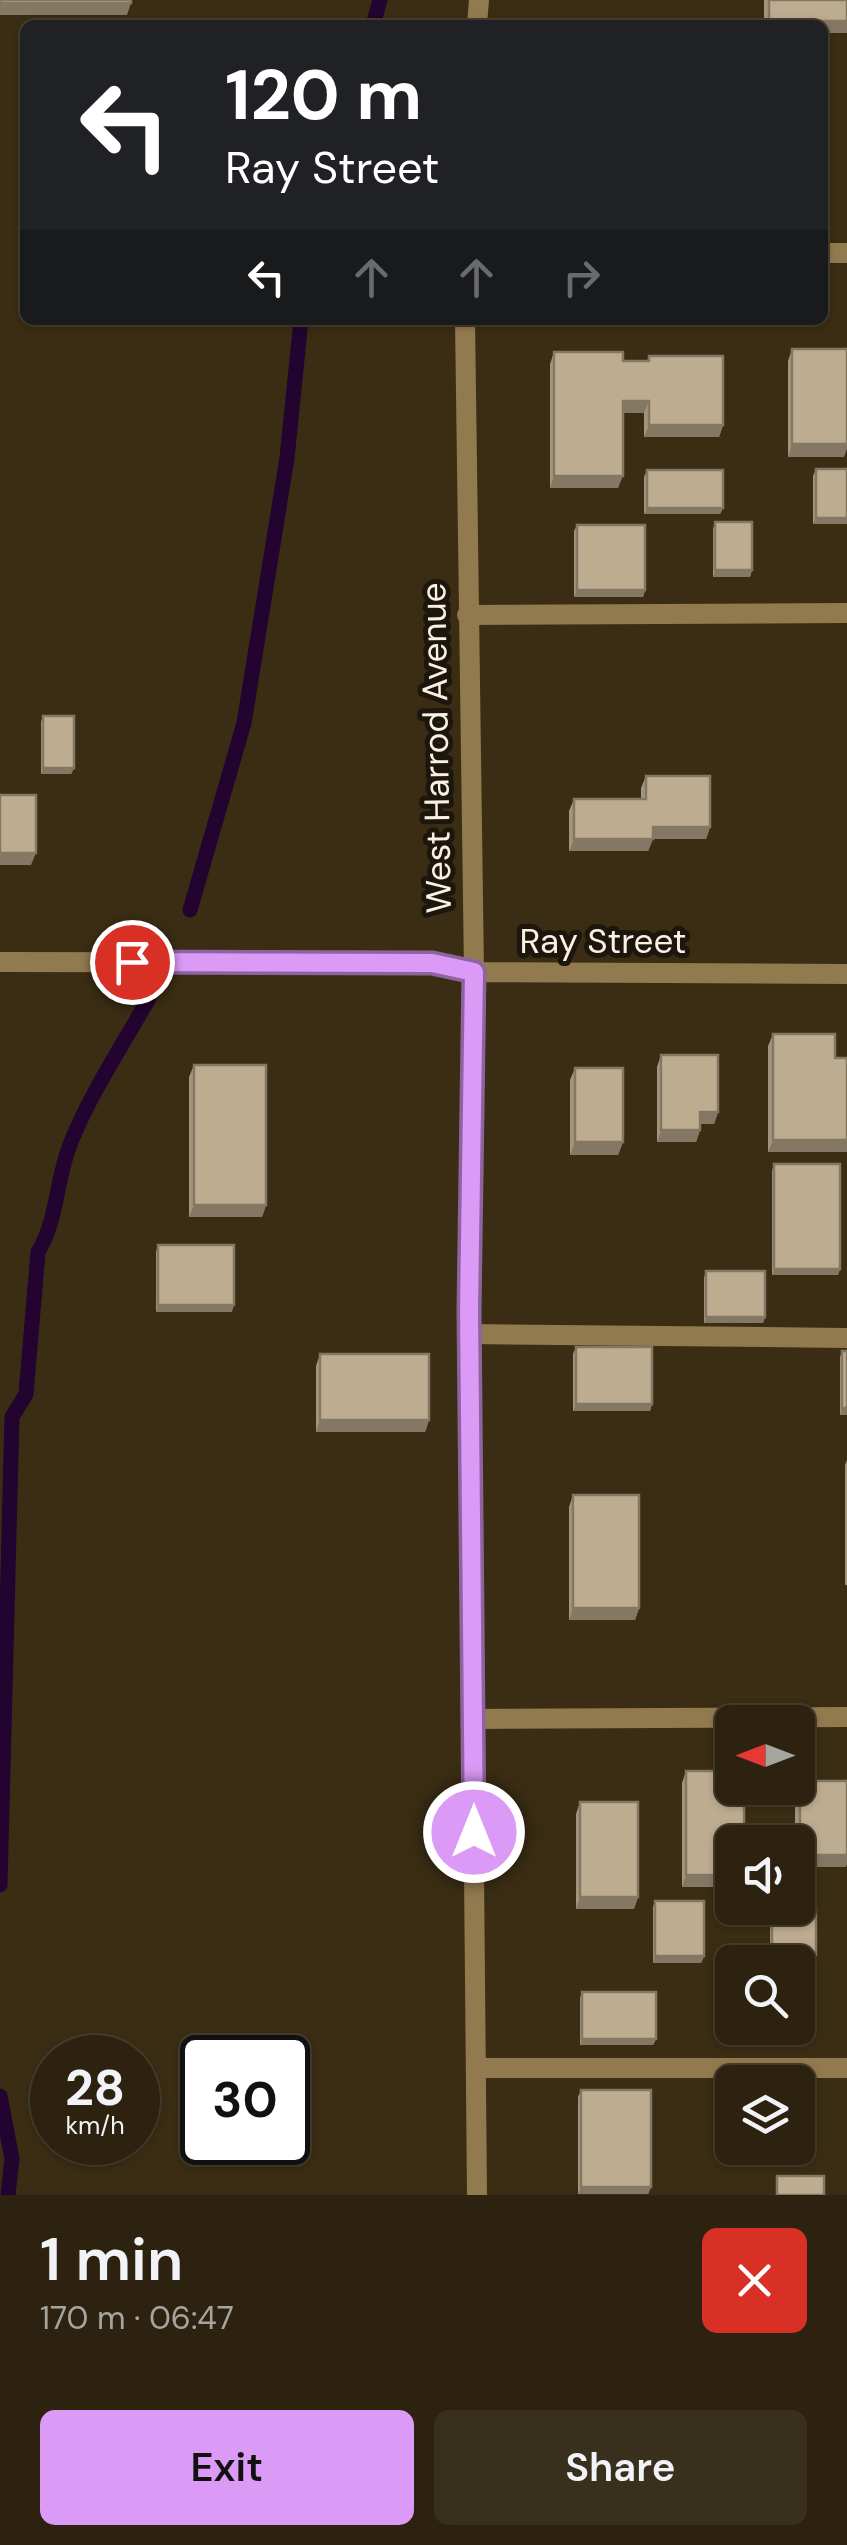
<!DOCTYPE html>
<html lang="en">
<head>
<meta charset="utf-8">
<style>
	body { margin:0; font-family:"DM Sans",sans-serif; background:#382f1d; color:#f1f3f6; height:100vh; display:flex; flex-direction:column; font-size:38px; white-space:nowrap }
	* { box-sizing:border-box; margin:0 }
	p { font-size:32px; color:#a6a49e }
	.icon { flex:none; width:55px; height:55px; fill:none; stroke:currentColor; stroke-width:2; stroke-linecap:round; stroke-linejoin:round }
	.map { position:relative; height:2195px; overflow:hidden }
	.sheet { display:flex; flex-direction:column; background:#2c220f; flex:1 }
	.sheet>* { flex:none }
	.banner { position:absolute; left:20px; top:20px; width:808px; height:305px; border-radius:15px; box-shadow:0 2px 8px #0004,0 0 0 2px #483f2f; background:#202124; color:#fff; overflow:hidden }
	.needle { width:65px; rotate:270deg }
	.buttons { position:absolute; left:715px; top:1705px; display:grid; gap:20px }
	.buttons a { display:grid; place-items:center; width:100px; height:100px; border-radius:15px; background:#2c220f; box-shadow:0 2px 8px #0004,0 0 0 2px #483f2f; font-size:50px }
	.speed { position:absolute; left:30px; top:2035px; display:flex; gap:20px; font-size:50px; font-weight:700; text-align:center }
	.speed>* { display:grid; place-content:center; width:130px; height:130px; border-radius:50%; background:#2c220f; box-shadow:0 2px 8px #0004,0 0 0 2px #483f2f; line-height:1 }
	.speed small { font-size:25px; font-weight:400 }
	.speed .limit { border:5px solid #111; border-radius:15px; background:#fff; color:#111 }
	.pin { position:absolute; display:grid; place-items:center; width:85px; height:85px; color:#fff; margin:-42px; border:5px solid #fff; border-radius:50%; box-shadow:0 2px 10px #0007 }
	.me { position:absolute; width:110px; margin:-55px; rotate:0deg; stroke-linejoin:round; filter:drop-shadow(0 0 8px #0008) }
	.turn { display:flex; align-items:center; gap:35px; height:210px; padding:0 40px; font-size:45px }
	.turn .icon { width:130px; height:130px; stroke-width:2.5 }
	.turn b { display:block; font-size:70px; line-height:85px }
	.lanes { display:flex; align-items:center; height:95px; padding:0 40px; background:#0003; justify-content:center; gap:50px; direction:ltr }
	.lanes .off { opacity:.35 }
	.round { display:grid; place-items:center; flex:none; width:105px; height:105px; border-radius:15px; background:#382f1d }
	.head { display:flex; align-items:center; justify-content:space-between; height:170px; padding:0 40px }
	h1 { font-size:60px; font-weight:600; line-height:75px }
	.button { display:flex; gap:20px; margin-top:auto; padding:20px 40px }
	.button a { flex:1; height:115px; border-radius:15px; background:#db9af6; color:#111; font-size:40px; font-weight:600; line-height:115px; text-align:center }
	.button a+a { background:#382f1d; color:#f1f3f6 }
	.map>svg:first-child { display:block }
</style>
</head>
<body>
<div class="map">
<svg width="847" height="2195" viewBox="0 0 847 2195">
	<rect width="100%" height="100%" fill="#3a2d14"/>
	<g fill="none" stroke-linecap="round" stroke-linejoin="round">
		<path stroke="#23032f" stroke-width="15" d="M373,25L380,0
			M190,910L244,723L287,458L301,320
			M0,1885L12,1417L26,1394L38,1252C58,1219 56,1178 71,1142C91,1092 123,1045 149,998
			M0,2096L12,2159L8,2195"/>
		<path stroke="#927a4f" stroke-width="20" d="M467,615L847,613
			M469,1334L847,1338
			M476,2068H847"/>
		<path stroke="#927a4f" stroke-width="20" d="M477,25L479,0
			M822,253H847
			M465,320L474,972L469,1334L477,2195
			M0,962L432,963L474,972L847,974
			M473,1719L847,1717"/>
	</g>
	<path fill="#a3947c" d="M764,0H847V33H822V25H764Z
		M792,349L844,457H788V361Z
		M554,352L623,361H647L649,356L723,425L719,437H644V413H623L618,488H550V364Z
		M816,469L847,524H813V476Z
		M647,470L723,508L720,514H644V477Z
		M715,522L752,570L750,577H713V529Z
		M577,525L645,590L643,597H574V531Z
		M43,716L74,768L71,774H41V722Z
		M646,776L710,827L706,839H653L648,851H569V811L574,799H641V788Z
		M773,1034L835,1058H847V1152H768V1046Z
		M661,1055L718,1112L714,1124H700V1130L696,1142H657V1067Z
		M194,1065L266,1205L262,1217H189V1077Z
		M575,1068L623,1142L618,1155H570V1080Z
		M774,1164L840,1269L838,1275H772V1171Z
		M158,1245L232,1312H156V1252Z
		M706,1271L765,1317L763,1323H704V1278Z
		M576,1347L652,1404L650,1411H573V1354Z
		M842,1351L847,1415H840V1357Z
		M320,1354L429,1420L425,1432H316V1366Z
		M847,1460V1585H845V1465Z
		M573,1495L639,1608L635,1620H569V1507Z
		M686,1771L732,1788V1887H682V1783Z
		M800,1781H847L846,1867H798V1842H795V1793Z
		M580,1802L638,1897L634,1909H576V1814Z
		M655,1901L704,1956L701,1963H653V1907Z
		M772,1910L816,1955L813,1961H770V1916Z
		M582,1992L656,2039L653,2045H580V1998Z
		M581,2090L651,2187L648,2194H578V2097Z"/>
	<path fill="#847865" d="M0,3H131L127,15H0Z
		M769,21H847V33H822V25H767Z
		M623,401H649L644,413H618Z
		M649,425H723L719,437H644Z
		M792,444H847V449L844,457H788Z
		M554,476H623L618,488H550Z
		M647,508H723L720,514H644Z
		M816,518H847V524H813Z
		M715,570H752L750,577H713Z
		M577,590H645L643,597H574Z
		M43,768H74L71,774H41Z
		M653,827H710L706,839H648Z
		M574,839H653L648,851H569Z
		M0,853H36L31,865H0Z
		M700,1112H718L714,1124H696Z
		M661,1130H700L696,1142H657Z
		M773,1140H847V1152H768Z
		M575,1142H623L618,1155H570Z
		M194,1205H266L262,1217H189Z
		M774,1269H840L838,1275H772Z
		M158,1305H234L232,1312H156Z
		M706,1317H765L763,1323H704Z
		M576,1404H652L650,1411H573Z
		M842,1408H847V1415H840Z
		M320,1420H429L425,1432H316Z
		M573,1608H639L635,1620H569Z
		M800,1855H847V1864L846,1867H798Z
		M686,1875H732V1887H682Z
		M580,1897H638L634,1909H576Z
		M772,1955H816L813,1961H770Z
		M655,1956H704L701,1963H653Z
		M582,2039H656L653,2045H580Z
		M581,2187H651L648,2194H578Z"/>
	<path fill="#bdac90" stroke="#847865" stroke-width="2.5" d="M0,0H131V3H0Z
		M769,0H847V21H769Z
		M792,349H847V444H792Z
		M554,352H623V361H649V356H723V425H649V401H623V476H554Z
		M816,469H847V518H816Z
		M647,470H723V508H647Z
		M715,522H752V570H715Z
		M577,525H645V590H577Z
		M43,716H74V768H43Z
		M646,776H710V827H653V839H574V799H646Z
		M0,795H36V853H0Z
		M773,1034H835V1058H847V1140H773Z
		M661,1055H718V1112H700V1130H661Z
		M194,1065H266V1205H194Z
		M575,1068H623V1142H575Z
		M774,1164H840V1269H774Z
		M158,1245H234V1305H158Z
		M706,1271H765V1317H706Z
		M576,1347H652V1404H576Z
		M842,1351H847V1408H842Z
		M320,1354H429V1420H320Z
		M573,1495H639V1608H573Z
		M686,1771H732V1788H744V1842H732V1875H686Z
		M800,1781H847V1855H800Z
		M580,1802H638V1897H580Z
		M655,1901H704V1956H655Z
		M772,1910H816V1955H772Z
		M582,1992H656V2039H582Z
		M581,2090H651V2187H581Z
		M777,2176H824V2195H777Z"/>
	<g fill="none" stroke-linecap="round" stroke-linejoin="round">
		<g stroke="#8e64a0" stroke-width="25">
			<path id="route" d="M132,962L432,963L474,972L469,1310L474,1832"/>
		</g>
		<use href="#route" stroke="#db9af6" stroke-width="18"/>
	</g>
	<g text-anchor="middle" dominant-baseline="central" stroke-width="10" stroke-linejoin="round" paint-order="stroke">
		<g font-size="35" fill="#faf1e2" stroke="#1c160c">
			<text transform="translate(436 748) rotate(-91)">West Harrod Avenue</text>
			<text x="603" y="941">Ray Street</text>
		</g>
	</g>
</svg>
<div class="buttons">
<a><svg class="needle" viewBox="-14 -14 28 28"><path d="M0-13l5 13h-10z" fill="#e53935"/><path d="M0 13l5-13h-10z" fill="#a6a49e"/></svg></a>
<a><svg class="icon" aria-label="sound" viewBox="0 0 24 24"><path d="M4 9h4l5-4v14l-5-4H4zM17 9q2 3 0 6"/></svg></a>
<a><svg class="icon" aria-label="search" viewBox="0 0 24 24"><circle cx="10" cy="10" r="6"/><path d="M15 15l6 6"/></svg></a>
<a><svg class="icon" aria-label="layers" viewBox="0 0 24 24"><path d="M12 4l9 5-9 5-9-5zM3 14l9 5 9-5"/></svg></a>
</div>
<div class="speed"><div>28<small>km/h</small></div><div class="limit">30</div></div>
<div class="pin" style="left:132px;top:962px;background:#d93025"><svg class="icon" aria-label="arrive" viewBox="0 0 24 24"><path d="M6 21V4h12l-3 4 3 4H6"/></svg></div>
<svg class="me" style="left:474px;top:1832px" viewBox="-20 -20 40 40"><circle r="17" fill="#db9af6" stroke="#fff" stroke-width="3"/><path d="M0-11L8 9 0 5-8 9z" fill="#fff"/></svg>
<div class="banner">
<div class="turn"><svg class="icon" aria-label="left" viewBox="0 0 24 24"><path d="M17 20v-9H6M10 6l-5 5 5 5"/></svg><div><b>120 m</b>Ray Street</div></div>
<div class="lanes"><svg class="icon" aria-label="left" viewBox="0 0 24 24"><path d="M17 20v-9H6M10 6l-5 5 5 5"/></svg><svg class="icon off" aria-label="ahead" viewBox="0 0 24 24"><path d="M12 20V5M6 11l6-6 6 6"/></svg><svg class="icon off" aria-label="ahead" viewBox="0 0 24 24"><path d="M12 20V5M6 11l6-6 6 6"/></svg><svg class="icon off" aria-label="right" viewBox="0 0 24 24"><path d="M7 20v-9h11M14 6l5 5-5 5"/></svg></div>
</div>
</div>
<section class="sheet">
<div class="head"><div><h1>1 min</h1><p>170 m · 06:47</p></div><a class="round" style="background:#d93025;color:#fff"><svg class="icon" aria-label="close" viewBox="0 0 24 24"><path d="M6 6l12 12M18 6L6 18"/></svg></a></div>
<div class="button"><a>Exit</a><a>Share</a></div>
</section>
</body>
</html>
